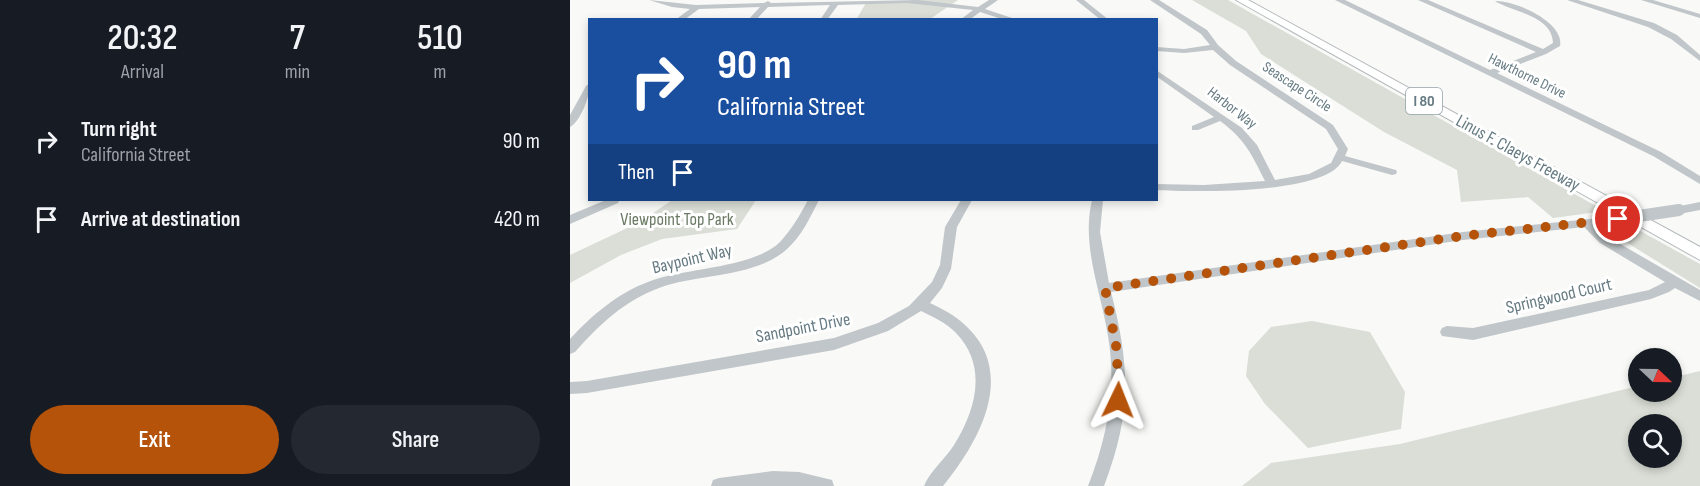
<!DOCTYPE html>
<html lang="en">
<head>
<meta charset="utf-8">
<style>
	body { margin:0; font-family:"Sofia Sans Condensed",sans-serif; background:#242831; color:#f1f3f6; height:100vh; display:flex; flex-direction:column; font-size:22px; white-space:nowrap }
	* { box-sizing:border-box; margin:0 }
	p { font-size:20px; color:#9ea1a6 }
	.icon { flex:none; width:33px; height:33px; fill:none; stroke:currentColor; stroke-width:2; stroke-linecap:round; stroke-linejoin:round }
	.map { position:relative; flex:1; overflow:hidden }
	.panel { display:flex; flex-direction:column; background:#171b24; width:570px }
	.panel>* { flex:none }
	.banner { position:absolute; left:18px; top:18px; width:570px; height:183px; border-radius:0px; box-shadow:0 3px 9px #0003; background:#1a4fa0; color:#fff; overflow:hidden }
	.needle { width:39px; rotate:112deg }
	.fabs { position:absolute; left:1058px; top:348px; display:grid; gap:12px }
	.fabs a { display:grid; place-items:center; width:54px; height:54px; border-radius:50%; background:#171b24; box-shadow:0 3px 9px #0003; font-size:30px }
	.pin { position:absolute; display:grid; place-items:center; width:51px; height:51px; color:#fff; margin:-26px; border:3px solid #fff; border-radius:50%; box-shadow:0 2px 6px #0007 }
	.me { position:absolute; width:66px; margin:-33px; rotate:2deg; stroke-linejoin:round; filter:drop-shadow(0 0 4px #0008) }
	.turn { display:flex; align-items:center; gap:21px; height:126px; padding:0 30px; font-size:27px }
	.turn .icon { width:78px; height:78px; stroke-width:2.5 }
	.turn b { display:block; font-size:42px; line-height:51px }
	.then { display:flex; align-items:center; height:57px; padding:0 30px; background:#0003; gap:12px; font-size:22px }
	.eta { display:flex; justify-content:space-evenly; align-items:center; height:102px; text-align:center }
	.eta b { font-size:36px; font-weight:600; line-height:42px }
	.primary-button { display:flex; gap:12px; margin-top:auto; padding:12px 30px }
	.primary-button a { flex:1; height:69px; border-radius:36px; background:#b45309; color:#fff; font-size:24px; font-weight:600; line-height:69px; text-align:center }
	.primary-button a+a { background:#242831; color:#f1f3f6 }
	ul { padding:0; list-style:none }
	li { display:flex; align-items:center; gap:18px; height:78px; padding:0 30px }
	li div { flex:1 }
	li b { display:block; font-size:22px }
	li em { font-style:normal }
	main { display:flex; flex:1; min-height:0 }
	.map>svg:first-child { display:block }
</style>
</head>
<body>
<main>
<section class="panel">
<div class="eta">
<div><b>20:32</b><p>Arrival</p></div>
<div><b>7</b><p>min</p></div>
<div><b>510</b><p>m</p></div>
</div>
<ul>
<li><svg class="icon" aria-label="right" viewBox="0 0 24 24"><path d="M7 20v-9h11M14 6l5 5-5 5"/></svg><div><b>Turn right</b><p>California Street</p></div><em>90 m</em></li>
<li><svg class="icon" aria-label="arrive" viewBox="0 0 24 24"><path d="M6 21V4h12l-3 4 3 4H6"/></svg><div><b>Arrive at destination</b></div><em>420 m</em></li>
</ul>
<div class="primary-button"><a>Exit</a><a>Share</a></div>
</section>
<div class="map">
<svg width="1130" height="486" viewBox="0 0 1130 486">
	<rect width="100%" height="100%" fill="#f9f9f7"/>
	<path fill="#daded6" fill-rule="evenodd" d="M353,0H388L360,19L286,20L296,3Z
		M622,0H658L1035,211L983,218L958,197L891,202L887,170L814,132L691,54L676,31Z
		M102,200H186L167,229L92,239L51,255L0,283V255L70,222Z
		M1054,222L1130,264V288L1035,229Z
		M742,321L800,332L835,392L831,429L738,448L695,404L676,376L679,351L701,327Z
		M1130,371V486H672L701,463L830,444L1068,386V392H1101V378ZM1068,424H1101V458H1068Z"/>
	<g fill="none" stroke-linecap="round" stroke-linejoin="round">
		<g stroke="#b4b9bc" stroke-width="2">
			<path id="highway" d="M666,0H678L1130,247V260Z"/>
		</g>
		<path fill="#c0c6c9" fill-rule="evenodd" d="M79,0L126,5L194,3L198,1L201,3L348,0L408,7L419,0H428L415,9L448,20H435L410,12L399,20H390L403,10L337,3L268,5L257,20H250L260,5L198,7L186,20H178L190,7L129,9L114,20H105L120,9L102,7Z
			M506,0H514L539,20H531Z
			M580,0H589L637,30L648,45L666,61L763,125L778,149L775,156L826,170L827,172L826,174L822,175L772,161C756,195 621,192 586,190V184L634,185L695,181C682,155 675,139 650,121L628,130H622V126L644,117L586,76V70L672,128L687,145L705,180L739,174L761,163L768,149L756,129L660,65L643,50L614,53L586,51V47L614,49L640,45L631,34Z
			M765,0H775L920,70L966,52L848,0H858L973,49L983,43C982,15 944,13 925,1C944,0 995,22 990,46L976,54L927,73L1091,152L1130,176V184L1083,156Z
			M997,0H1008L1084,23L1107,35L1130,55V61L1101,39L1078,27Z
			M1071,0H1083L1130,14V18Z
			M20,83C20,96 11,121 0,127V115L16,86Z
			M36,200H50L48,203L0,224V215Z
			M238,200H249C240,218 231,237 216,250C181,279 130,273 89,288C55,300 28,326 5,352L0,354V339C22,315 48,293 78,282C116,267 182,269 210,242C222,229 230,215 238,200Z
			M391,200H402L387,227L381,269L372,288L360,303C372,309 385,315 395,325C448,373 409,442 373,486H354C360,471 375,459 384,445C406,410 418,366 386,333C377,323 363,317 351,311L318,331L264,350L17,393L0,394V382L17,381L264,338L308,323L339,306L362,282L370,265L375,227Z
			M522,200H533L530,232L539,283L893,232L1029,218L1035,222L1033,225L1026,226L1038,237L1130,290V301L1105,288L1099,292L1081,299L903,340L872,336L870,332L872,328L877,326L903,328L1079,290L1095,282L1030,243L1014,227L893,240L541,292C560,366 562,413 534,486H518C537,438 547,388 538,336C531,291 511,246 522,200Z
			M1130,202V210L1109,214L1103,210L1105,207Z
			M203,471L229,472L262,480L264,486H141L143,480L149,478Z"/>
		<use href="#highway" fill="#fff" fill-rule="evenodd"/>
		<path stroke="#c0c6c9" stroke-width="12" d="M1029,222L1109,210"/>
	</g>
	<g fill="none" stroke-linecap="round" stroke-linejoin="round">
		<path stroke="#b45309" stroke-width="10" stroke-dasharray="0 18" d="M548,400L547,351L535,288L893,236L1048,219"/>
	</g>
	<g text-anchor="middle" dominant-baseline="central" stroke-width="6" stroke-linejoin="round" paint-order="stroke">
		<g font-size="15" fill="#657a82" stroke="#fff">
			<text transform="translate(957 76) rotate(26)">Hawthorne Drive</text>
			<text transform="translate(727 87) rotate(33)">Seascape Circle</text>
			<text transform="translate(662 108) rotate(38)">Harbor Way</text>
		</g>
		<rect fill="#fff" stroke="#93a2a8" stroke-width="1.5" x="836" y="88" width="36" height="26" rx="4.5"/>
		<g font-size="16" font-weight="bold" fill="#657a82">
			<text x="854" y="101">I 80</text>
		</g>
		<g font-size="18" fill="#657a82" stroke="#fff">
			<text transform="translate(948 153) rotate(29)">Linus F. Claeys Freeway</text>
			<text transform="translate(122 259) rotate(-13)">Baypoint Way</text>
			<text transform="translate(989 296) rotate(-13)">Springwood Court</text>
			<text transform="translate(233 328) rotate(-11)">Sandpoint Drive</text>
		</g>
		<g font-size="18" fill="#6b7a64" stroke="#fff">
			<text x="107" y="219">Viewpoint Top Park</text>
		</g>
	</g>
</svg>
<div class="fabs">
<a><svg class="needle" viewBox="-14 -14 28 28"><path d="M0-13l5 13h-10z" fill="#e53935"/><path d="M0 13l5-13h-10z" fill="#9ea1a6"/></svg></a>
<a><svg class="icon" aria-label="search" viewBox="0 0 24 24"><circle cx="10" cy="10" r="6"/><path d="M15 15l6 6"/></svg></a>
</div>
<div class="pin" style="left:1048px;top:219px;background:#d93025"><svg class="icon" aria-label="arrive" viewBox="0 0 24 24"><path d="M6 21V4h12l-3 4 3 4H6"/></svg></div>
<svg class="me" style="left:548px;top:400px" viewBox="-20 -20 40 40"><path d="M0-17L14 15 0 8-14 15z" fill="#b45309" stroke="#fff" stroke-width="4"/></svg>
<div class="banner">
<div class="turn"><svg class="icon" aria-label="right" viewBox="0 0 24 24"><path d="M7 20v-9h11M14 6l5 5-5 5"/></svg><div><b>90 m</b>California Street</div></div>
<div class="then">Then<svg class="icon" aria-label="arrive" viewBox="0 0 24 24"><path d="M6 21V4h12l-3 4 3 4H6"/></svg></div>
</div>
</div>
</main>
</body>
</html>
